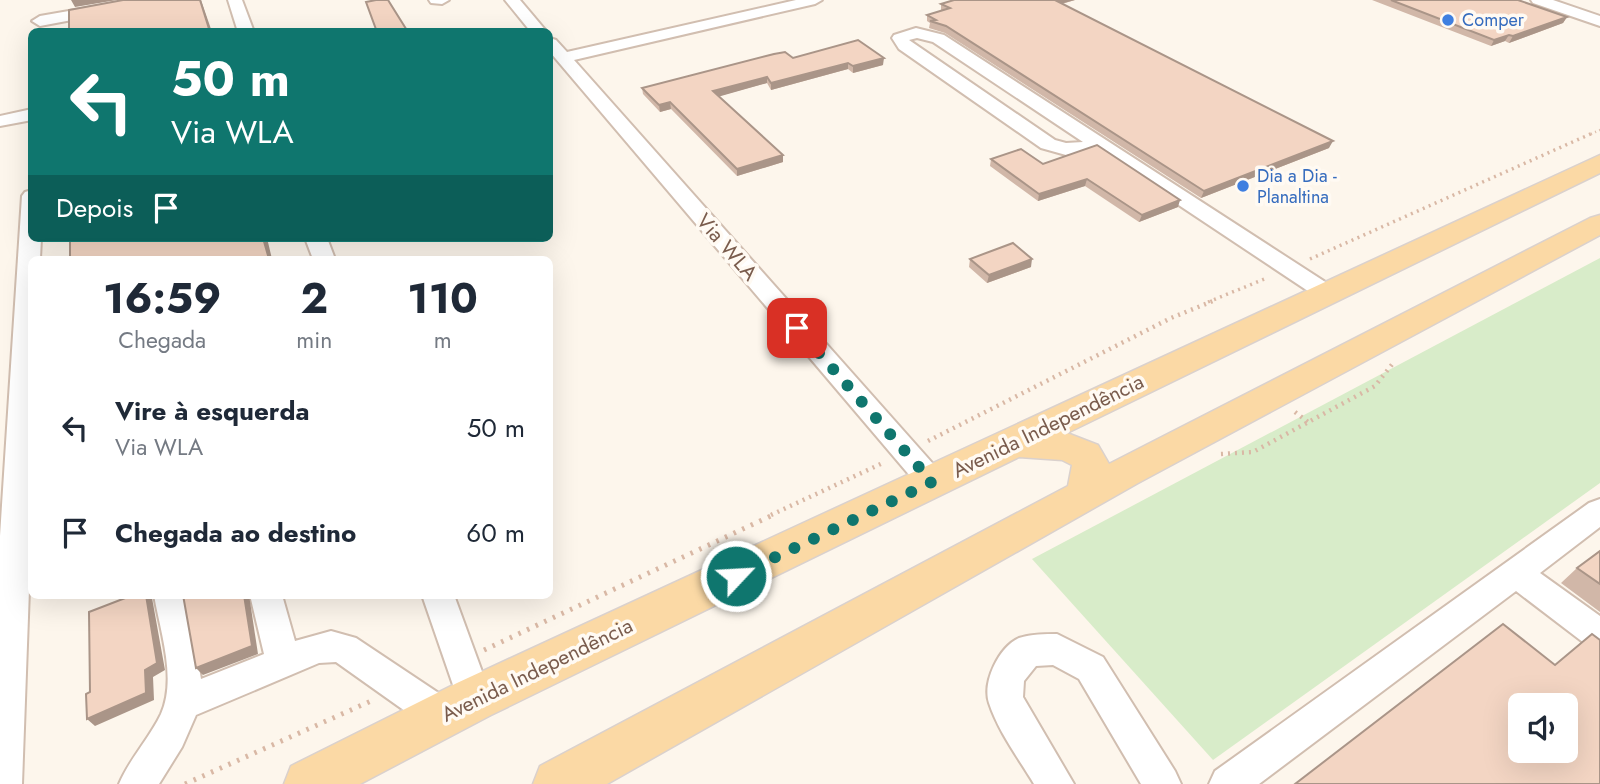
<!DOCTYPE html>
<html lang="pt">
<head>
<meta charset="utf-8">
<style>
	body { margin:0; font-family:Jost,sans-serif; background:#f6f6f7; color:#1f2937; height:100vh; display:flex; flex-direction:column; font-size:26px; white-space:nowrap }
	* { box-sizing:border-box; margin:0 }
	p { font-size:23px; color:#747a83 }
	.icon { flex:none; width:38px; height:38px; fill:none; stroke:currentColor; stroke-width:2; stroke-linecap:round; stroke-linejoin:round }
	.map { position:relative; flex:1; overflow:hidden }
	.drawer { position:absolute; left:28px; top:256px; width:525px; height:343px; display:flex; flex-direction:column; background:#fff; border-radius:10px; box-shadow:0 7px 28px #0002 }
	.drawer>* { flex:none }
	.banner { position:absolute; left:28px; top:28px; width:525px; height:214px; border-radius:10px; box-shadow:0 7px 28px #0002; background:#0f766e; color:#fff; overflow:hidden }
	.tools { position:absolute; left:1508px; top:693px; display:grid; gap:14px }
	.tools a { display:grid; place-items:center; width:70px; height:70px; border-radius:10px; background:#fff; box-shadow:0 7px 28px #0002; font-size:35px }
	.pin { position:absolute; display:grid; place-items:center; width:60px; height:60px; color:#fff; margin:-30px; border-radius:14px; box-shadow:0 4px 10px #0006 }
	.me { position:absolute; width:77px; margin:-38px; rotate:65deg; stroke-linejoin:round; filter:drop-shadow(0 0 5px #0008) }
	.turn { display:flex; align-items:center; gap:24px; height:147px; padding:0 28px; font-size:32px }
	.turn .icon { width:91px; height:91px; stroke-width:2.5 }
	.turn b { display:block; font-size:49px; line-height:60px }
	.then { display:flex; align-items:center; height:66px; padding:0 28px; background:#0003; gap:14px; font-size:26px }
	.eta { display:flex; justify-content:space-evenly; align-items:center; height:119px; text-align:center }
	.eta b { font-size:42px; font-weight:700; line-height:49px }
	ul { padding:0; list-style:none }
	li { display:flex; align-items:center; gap:21px; height:105px; padding:0 28px }
	li div { flex:1 }
	li b { display:block; font-size:26px }
	li em { font-style:normal }
	.map>svg:first-child { display:block }
</style>
</head>
<body>
<div class="map">
<svg width="1600" height="784" viewBox="0 0 1600 784">
	<rect width="100%" height="100%" fill="#fdf6ec"/>
	<path fill="#d8ecc9" d="M1600,258V483L1213,760L1032,559Z"/>
	<g fill="none" stroke-linecap="round" stroke-linejoin="round">
		<g stroke="#d1beb0" stroke-width="4">
			<path id="minor" d="M132,0H164L157,4L40,26L32,21L40,16Z
				M228,0H242L254,32H238Z
				M429,0H449L442,4L431,3Z
				M505,0H520L547,32H531Z
				M796,0H822L815,4L574,60L942,474L946,482L942,490L932,493L922,490L550,52V38L556,40L567,52Z
				M1531,0H1553L1600,16V26L1533,3Z
				M916,28L944,35L1333,287L1337,292L1333,297L1325,299L1317,297L1096,150L1066,155L1041,148L899,49L892,38L894,35ZM917,38L933,42L1083,142L1066,143L1055,140L909,40Z
				M32,109V120L0,126V116Z
				M32,190V238H41L40,259H32V506L22,784H0V536L22,196L25,192Z
				M305,238H327L335,259H313Z
				M1600,499V527L1540,573L1600,616V650L1588,646L1516,591L1259,784H1209L1215,771L1589,503Z
				M154,595H186L201,679L264,654L250,595H282L295,641L331,631L356,638L455,704L460,716L455,728L442,733L429,728L336,662L319,663L196,715L182,747L159,784H119C130,758 149,739 161,714C177,678 160,631 154,595Z
				M422,595H454L492,699L486,711L474,716L462,711Z
				M1057,634L1103,657L1175,771L1181,784H1141L1079,679L1053,665L1036,666L1024,681L1023,697L1074,784H1034C1019,759 998,731 989,703C982,682 999,647 1019,638C1031,634 1045,634 1057,634Z"/>
		</g>
		<g stroke="#dad1cd" stroke-width="3">
			<path id="major" d="M1600,155V173L1067,433L1098,445L1109,464L1590,218L1600,215V235L1138,483L607,784H533L540,766L1068,486L1072,465L1062,460L1019,457L491,715L360,784H284L291,766L457,683Z"/>
		</g>
		<path stroke="#d9b8a5" stroke-width="2.5" stroke-dasharray="1 3.5" stroke-linecap="butt" d="M1591,134L1600,130"/>
		<path stroke="#d9b8a5" stroke-width="3.5" stroke-dasharray="2 4.5" stroke-linecap="butt" d="M1310,259L1595,132
			M1208,302L1267,278"/>
		<path stroke="#d9b8a5" stroke-width="4.5" stroke-dasharray="2 5" stroke-linecap="butt" d="M1295,412L1308,422
			M928,441L1171,318L1213,301
			M1221,454L1253,452L1375,386L1394,362
			M771,515L885,462"/>
		<path stroke="#d9b8a5" stroke-width="5" stroke-dasharray="2.5 7" stroke-linecap="butt" d="M484,650L775,514
			M185,784L371,701"/>
		<use href="#minor" fill="#fff" fill-rule="evenodd"/>
		<use href="#major" fill="#fbd9a5" fill-rule="evenodd"/>
	</g>
	<path fill="#d1b7a8" d="M954,0H1075L1062,4L1329,148L1201,198L945,33L929,28L930,23L927,21V15L942,11L941,10V4Z
		M1372,0H1518L1567,17L1563,23L1509,43L1505,41L1491,46Z
		M793,58L883,65L853,73L848,69L771,90L767,83L719,96L783,155V162L737,176L671,109L660,112L643,94L642,88Z
		M991,159L1043,164L1178,207L1139,222L1085,186L1038,201L990,166Z
		M970,259L1031,267L987,283L969,267Z
		M1600,550V612L1561,583L1577,568Z"/>
	<path fill="#aa9588" d="M71,0H117L75,7Z
		M200,0H201L212,32H210Z
		M1054,0H1075L1053,6Z
		M1567,17L1563,23L1509,43L1513,36Z
		M1509,35L1505,41L1491,46L1494,40Z
		M884,58L883,65L853,73V66Z
		M848,63V69L771,90V83Z
		M767,77V83L714,98L713,91Z
		M670,102L671,109L660,112L659,105Z
		M1333,141L1329,148L1201,198L1204,191Z
		M783,155V162L737,176V169Z
		M1087,179L1085,186L1038,201L1039,194Z
		M1180,200L1178,207L1139,222L1142,215Z
		M263,238H267L272,259H269Z
		M1032,259L1031,267L987,283L989,275Z
		M146,595H149L152,598L165,670L153,677L154,700L95,726L87,719Z
		M244,595H249L258,654L203,675L196,668Z"/>
	<path fill="#f3d5c3" stroke="#aa9588" stroke-width="2" fill-rule="evenodd" d="M123,0H200L210,32H69V10Z
		M376,0H388L408,32H377L366,2Z
		M954,0H1055L1333,141L1204,191L946,26L930,21L936,20L927,15L950,8L941,4Z
		M1391,0H1518L1567,17L1513,36L1509,35L1494,40Z
		M858,40L884,58L853,66L848,63L771,83L767,77L713,91L783,155L737,169L670,102L659,105L642,88L774,54L785,52L793,58Z
		M1097,145L1180,200L1142,215L1087,179L1039,194L991,159L1021,149L1043,164Z
		M70,238H263L269,259H70Z
		M1013,243L1032,259L989,275L970,259Z
		M1600,551V584L1577,568Z
		M133,595H146L157,663L145,670L146,693L87,719L86,694L90,692L89,612Z
		M183,595H244L252,646L196,668Z
		M1503,624L1555,665L1592,634L1600,640V784H1295ZM1521,705H1566V751H1521Z"/>
	<g fill="none" stroke-linecap="round" stroke-linejoin="round">
		<path stroke="#0f766e" stroke-width="12" stroke-dasharray="0 21.6" d="M736,576L932,482L797,328"/>
	</g>
	<g fill="#3f7fe0" stroke="#fffaf3" stroke-width="2.5">
		<circle cx="1448" cy="20" r="7"/>
		<circle cx="1243" cy="186" r="7"/>
	</g>
	<g text-anchor="middle" dominant-baseline="central" stroke-width="7" stroke-linejoin="round" paint-order="stroke">
		<g font-size="18" fill="#366cbe" stroke="#fffaf3" text-anchor="start">
			<text x="1462" y="20">Comper</text>
			<text x="1257" y="176">Dia a Dia -<tspan x="1257" dy="21">Planaltina</tspan></text>
		</g>
		<g font-size="21" fill="#7a5c4d" stroke="#fffaf3">
			<text transform="translate(727 247) rotate(49)">Via WLA</text>
			<text transform="translate(1048 426) rotate(-26)">Avenida Independência</text>
			<text transform="translate(537 670) rotate(-26)">Avenida Independência</text>
		</g>
	</g>
</svg>
<div class="tools">
<a><svg class="icon" aria-label="sound" viewBox="0 0 24 24"><path d="M4 9h4l5-4v14l-5-4H4zM17 9q2 3 0 6"/></svg></a>
</div>
<div class="pin" style="left:797px;top:328px;background:#d93025"><svg class="icon" aria-label="arrive" viewBox="0 0 24 24"><path d="M6 21V4h12l-3 4 3 4H6"/></svg></div>
<svg class="me" style="left:736px;top:576px" viewBox="-20 -20 40 40"><circle r="17" fill="#0f766e" stroke="#fff" stroke-width="3"/><path d="M0-11L8 9 0 5-8 9z" fill="#fff"/></svg>
<div class="banner">
<div class="turn"><svg class="icon" aria-label="left" viewBox="0 0 24 24"><path d="M17 20v-9H6M10 6l-5 5 5 5"/></svg><div><b>50 m</b>Via WLA</div></div>
<div class="then">Depois<svg class="icon" aria-label="arrive" viewBox="0 0 24 24"><path d="M6 21V4h12l-3 4 3 4H6"/></svg></div>
</div>
<section class="drawer">
<div class="eta">
<div><b>16:59</b><p>Chegada</p></div>
<div><b>2</b><p>min</p></div>
<div><b>110</b><p>m</p></div>
</div>
<ul>
<li><svg class="icon" aria-label="left" viewBox="0 0 24 24"><path d="M17 20v-9H6M10 6l-5 5 5 5"/></svg><div><b>Vire à esquerda</b><p>Via WLA</p></div><em>50 m</em></li>
<li><svg class="icon" aria-label="arrive" viewBox="0 0 24 24"><path d="M6 21V4h12l-3 4 3 4H6"/></svg><div><b>Chegada ao destino</b></div><em>60 m</em></li>
</ul>
</section>
</div>
</body>
</html>
